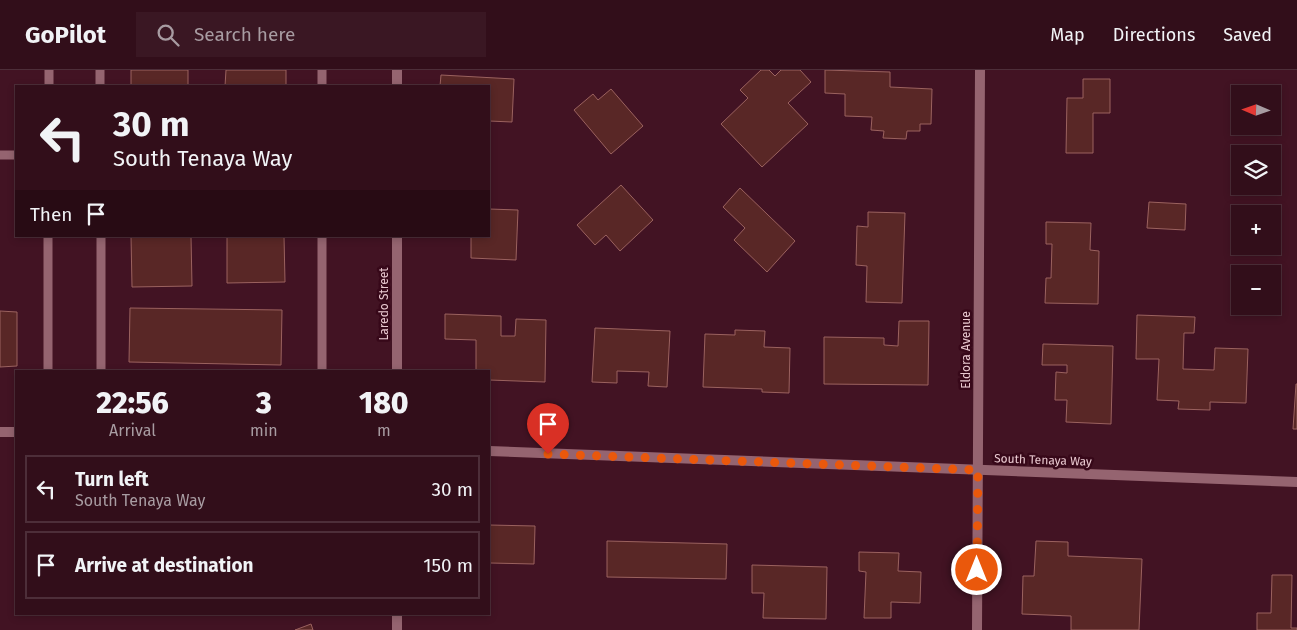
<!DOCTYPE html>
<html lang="en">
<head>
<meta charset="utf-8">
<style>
	body { margin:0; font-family:"Fira Sans",sans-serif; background:#3a1723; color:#f1f3f6; height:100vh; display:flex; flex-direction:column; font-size:19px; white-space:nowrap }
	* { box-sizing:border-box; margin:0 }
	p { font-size:16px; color:#a89ca2 }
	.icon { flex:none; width:28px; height:28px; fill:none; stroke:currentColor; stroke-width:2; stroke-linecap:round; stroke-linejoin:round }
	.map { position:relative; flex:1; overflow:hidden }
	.panel { position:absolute; left:15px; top:300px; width:475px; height:245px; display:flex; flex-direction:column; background:#320e1a; border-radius:0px; box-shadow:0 2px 8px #0003,0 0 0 1px #4d2e39 }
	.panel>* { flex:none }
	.top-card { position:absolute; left:15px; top:15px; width:475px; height:152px; border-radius:0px; box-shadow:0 2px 8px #0003,0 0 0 1px #4d2e39; background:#320e1a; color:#f1f3f6; overflow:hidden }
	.needle { width:32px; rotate:272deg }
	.tools { position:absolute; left:1231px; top:15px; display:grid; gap:10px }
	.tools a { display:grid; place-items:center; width:50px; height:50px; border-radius:0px; background:#320e1a; box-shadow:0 2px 8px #0003,0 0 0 1px #4d2e39; font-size:25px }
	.pin { position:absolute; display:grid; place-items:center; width:42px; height:42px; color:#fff; margin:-51px -21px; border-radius:50% 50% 50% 0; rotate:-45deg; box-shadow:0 0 5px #0007 }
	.pin .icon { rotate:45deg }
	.me { position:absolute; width:55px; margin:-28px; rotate:0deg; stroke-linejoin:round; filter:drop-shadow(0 0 4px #0008) }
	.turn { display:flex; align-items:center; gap:18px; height:105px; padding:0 15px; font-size:22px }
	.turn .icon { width:65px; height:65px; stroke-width:2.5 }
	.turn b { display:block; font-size:35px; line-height:42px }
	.then { display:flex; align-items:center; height:48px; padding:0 15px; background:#0003; gap:10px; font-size:19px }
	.eta { display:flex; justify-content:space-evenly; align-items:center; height:85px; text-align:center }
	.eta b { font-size:30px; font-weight:800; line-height:35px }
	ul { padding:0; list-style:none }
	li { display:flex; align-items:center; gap:15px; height:68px; margin:0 10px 8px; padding:0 5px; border:2px solid #4d2e39; border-radius:0px }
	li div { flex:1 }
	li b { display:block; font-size:19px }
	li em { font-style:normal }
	header { display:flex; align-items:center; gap:30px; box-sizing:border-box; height:70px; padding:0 25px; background:#320e1a; border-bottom:1px solid #4d2e39 }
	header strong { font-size:24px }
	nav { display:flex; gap:28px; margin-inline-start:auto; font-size:18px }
	.search { width:350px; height:45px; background:#3a1723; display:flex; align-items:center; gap:12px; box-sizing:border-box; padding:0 18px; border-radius:0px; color:#a89ca2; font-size:19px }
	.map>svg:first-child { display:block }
</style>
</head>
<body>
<header>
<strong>GoPilot</strong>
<div class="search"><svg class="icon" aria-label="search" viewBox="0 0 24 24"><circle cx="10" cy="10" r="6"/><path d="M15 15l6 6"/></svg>Search here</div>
<nav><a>Map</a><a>Directions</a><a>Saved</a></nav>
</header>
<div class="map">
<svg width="1297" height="560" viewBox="0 0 1297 560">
	<rect width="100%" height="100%" fill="#421323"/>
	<path fill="#592726" stroke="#9b625f" d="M131,0H188V16H131Z
		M226,0H286V16H225Z
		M761,0H769L775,6L781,0H800L811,12L788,33L808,54L762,97L721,54L748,28L740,20Z
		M825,0L890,2V17L932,19L931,54H920V61H907L906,69L883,68L884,61L871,60L872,47L845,46V24L825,23Z
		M441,5L514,9L512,52L489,51V16H440Z
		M1083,9H1110V43H1093V83H1066L1067,28H1083Z
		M611,19L643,56L611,84L574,40L593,24L598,30Z
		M621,115L653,150L620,181L606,165L595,175L577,155Z
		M740,118L795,171L767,202L734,170L745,158L723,137Z
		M1149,132L1186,134L1185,160L1147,158Z
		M489,139L518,140L516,190L471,188V166H489Z
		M868,142L905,143L902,233L866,232L867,196L856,195L857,156L868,157Z
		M1046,152L1091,153L1090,180L1099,181L1098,234L1045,233L1046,208H1051L1052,174H1046Z
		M131,166H191L192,216L132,217Z
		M227,166H284L285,212L227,213Z
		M130,238L282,240L281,295L129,292Z
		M0,241L17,242V296L0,297Z
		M445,244L501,246V266H515L516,249L546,250L545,312L489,310V301H476V270L445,269Z
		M1137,245L1195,247L1194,263H1184L1183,299L1214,300L1215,278L1248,279L1246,333L1210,332V340L1178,339L1179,331L1157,330L1159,289H1136Z
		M899,251H929L928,315L824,314V267L884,268V275L898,276Z
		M595,258L670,261L667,317L648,316L649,302L617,301V313L592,312Z
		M735,260L765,261L764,277L790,278L789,323L762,322V319L703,317L705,264L735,265Z
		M1043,274L1113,276L1111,354L1066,352L1067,330H1055L1056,302L1067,303V295H1042Z
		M1296,314H1297V359H1293Z
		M489,455L535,456L534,494L490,493V524Z
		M607,471L727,474L726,509L607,507Z
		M1036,471L1068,472V486L1142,489L1139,560H1071V546L1022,544L1023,506H1034Z
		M859,482L899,483L898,501L921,502L920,533L891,532V548H864L866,502L859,501Z
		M752,495L827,497L826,549L763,548L764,523H752Z
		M1272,505H1292L1291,558H1297V560H1257V543H1271Z
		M311,554L313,560H295Z"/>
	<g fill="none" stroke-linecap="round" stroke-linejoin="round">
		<path stroke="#956470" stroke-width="9" d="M100,0V16
			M322,0V16
			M49,16V0
			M0,85H16
			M48,166V301
			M322,166V301
			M101,301V166"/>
		<path stroke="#956470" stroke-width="10" d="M397,16V0
			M397,301V166
			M397,544V560
			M977,560L980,0"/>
		<path stroke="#956470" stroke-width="10" d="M0,362H16
			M489,381L1297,412"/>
	</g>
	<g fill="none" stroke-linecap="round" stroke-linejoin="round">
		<path stroke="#ea580c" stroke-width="9" stroke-dasharray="0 16.2" d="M548,384L978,400L977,500"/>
	</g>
	<g text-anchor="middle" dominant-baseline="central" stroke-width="5" stroke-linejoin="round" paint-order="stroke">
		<g font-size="12" fill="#eacad1" stroke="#370819">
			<text transform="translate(384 234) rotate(-90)">Laredo Street</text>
			<text transform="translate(966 280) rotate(-90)">Eldora Avenue</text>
			<text transform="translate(1043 390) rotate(2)">South Tenaya Way</text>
		</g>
	</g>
</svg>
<div class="tools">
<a><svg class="needle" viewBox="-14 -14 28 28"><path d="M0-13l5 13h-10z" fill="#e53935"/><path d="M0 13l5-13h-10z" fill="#a89ca2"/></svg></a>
<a><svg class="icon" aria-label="layers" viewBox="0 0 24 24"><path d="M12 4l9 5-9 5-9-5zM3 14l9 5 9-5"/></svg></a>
<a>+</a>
<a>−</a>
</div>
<div class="pin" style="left:548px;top:384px;background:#d93025"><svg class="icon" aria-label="arrive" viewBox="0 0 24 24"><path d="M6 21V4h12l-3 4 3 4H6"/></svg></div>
<svg class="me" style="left:977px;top:500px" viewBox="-20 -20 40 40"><circle r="17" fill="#ea580c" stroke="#fff" stroke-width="3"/><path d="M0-11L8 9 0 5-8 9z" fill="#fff"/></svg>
<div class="top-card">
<div class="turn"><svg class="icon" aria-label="left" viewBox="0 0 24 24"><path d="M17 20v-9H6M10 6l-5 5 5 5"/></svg><div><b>30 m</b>South Tenaya Way</div></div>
<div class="then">Then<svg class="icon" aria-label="arrive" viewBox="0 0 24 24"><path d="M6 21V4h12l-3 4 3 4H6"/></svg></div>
</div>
<section class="panel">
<div class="eta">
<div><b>22:56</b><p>Arrival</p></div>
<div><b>3</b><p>min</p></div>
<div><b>180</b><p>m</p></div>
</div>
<ul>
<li><svg class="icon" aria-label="left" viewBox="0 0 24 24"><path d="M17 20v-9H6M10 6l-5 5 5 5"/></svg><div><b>Turn left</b><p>South Tenaya Way</p></div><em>30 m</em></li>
<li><svg class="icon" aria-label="arrive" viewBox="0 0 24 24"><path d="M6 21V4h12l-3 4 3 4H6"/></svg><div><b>Arrive at destination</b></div><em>150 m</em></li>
</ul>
</section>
</div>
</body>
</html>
